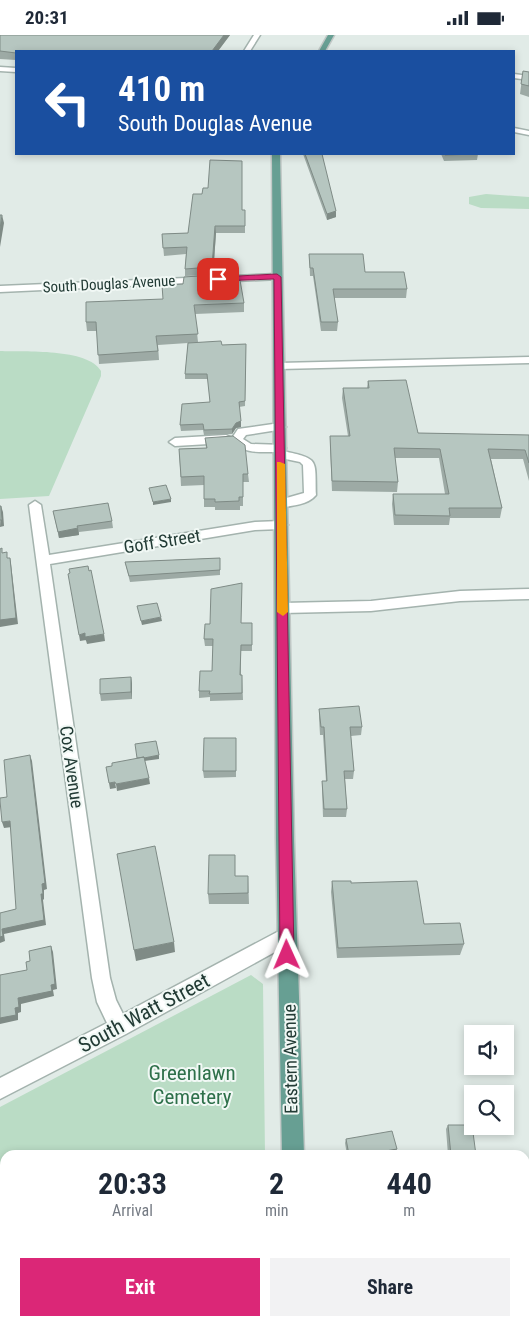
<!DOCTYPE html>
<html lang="en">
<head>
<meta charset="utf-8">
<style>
	body { margin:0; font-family:"Roboto Condensed",sans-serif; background:#f2f2f3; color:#1f2937; height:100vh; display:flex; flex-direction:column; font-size:19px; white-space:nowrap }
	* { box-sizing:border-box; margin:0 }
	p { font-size:16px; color:#747a83 }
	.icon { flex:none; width:28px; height:28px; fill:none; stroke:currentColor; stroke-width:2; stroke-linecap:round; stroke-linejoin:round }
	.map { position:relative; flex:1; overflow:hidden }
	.drawer { position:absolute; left:0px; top:1115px; width:530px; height:176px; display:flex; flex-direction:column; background:#fff; border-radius:15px 15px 0 0; box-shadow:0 2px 8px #0003 }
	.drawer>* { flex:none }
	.banner { position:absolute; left:15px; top:15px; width:500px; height:105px; border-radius:0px; box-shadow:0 2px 8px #0003; background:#1a4fa0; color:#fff; overflow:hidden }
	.fabs { position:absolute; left:464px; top:990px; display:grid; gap:10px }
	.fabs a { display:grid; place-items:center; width:50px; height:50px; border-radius:0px; background:#fff; box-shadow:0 2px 8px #0003; font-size:25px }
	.pin { position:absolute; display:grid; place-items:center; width:42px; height:42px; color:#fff; margin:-21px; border-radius:10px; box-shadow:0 2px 8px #0006 }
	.me { position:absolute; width:55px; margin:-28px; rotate:359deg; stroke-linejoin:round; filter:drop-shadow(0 0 4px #0008) }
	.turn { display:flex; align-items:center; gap:18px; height:105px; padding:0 20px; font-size:22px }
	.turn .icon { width:65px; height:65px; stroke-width:2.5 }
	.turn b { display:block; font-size:35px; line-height:42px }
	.eta { display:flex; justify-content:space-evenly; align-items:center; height:85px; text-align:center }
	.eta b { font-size:30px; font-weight:700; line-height:35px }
	.primary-button { display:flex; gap:10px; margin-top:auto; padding:10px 20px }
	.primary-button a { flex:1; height:58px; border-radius:0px; background:#db2777; color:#fff; font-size:20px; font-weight:700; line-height:58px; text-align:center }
	.primary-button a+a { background:#f2f2f3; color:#1f2937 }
	.status { display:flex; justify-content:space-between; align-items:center; height:35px; padding:0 25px; background:#fff; direction:ltr }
	.status svg { height:14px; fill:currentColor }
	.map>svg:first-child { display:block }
</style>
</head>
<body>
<div class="status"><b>20:31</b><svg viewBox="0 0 49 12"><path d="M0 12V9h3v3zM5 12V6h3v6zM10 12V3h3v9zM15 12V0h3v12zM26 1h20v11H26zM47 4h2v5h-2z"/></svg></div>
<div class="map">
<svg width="529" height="1291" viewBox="0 0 529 1291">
	<rect width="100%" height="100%" fill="#e1ebe7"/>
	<path fill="#badcc5" d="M486,159L529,162V174L481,173L469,169V162Z
		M0,316C24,317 88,313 101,336V341L49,461L0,464Z
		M251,940L263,949L265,1120H5V1286H266V1291H0V1072Z"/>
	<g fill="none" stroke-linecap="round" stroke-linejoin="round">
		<g stroke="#a4b3ae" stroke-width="3">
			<path id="minor" d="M254,0H260L250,16H244Z
				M0,32L16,33V37L0,36Z
				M514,39L529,41V45L514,43Z
				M514,93L529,96V100L514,97Z
				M277,239L282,242L280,244L0,257V251Z
				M529,322V328L279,334L274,331L279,328Z
				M280,388L286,392L284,394L246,400L243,404L251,409L284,410L286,413L283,416C320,424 315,424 316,460C308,470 293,470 281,473L275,469L276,466L304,458L303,430L300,427L276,422L274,419L275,417C259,417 242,419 232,405L226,408L175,411L169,407L175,403L226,400L232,403L238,394Z
				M35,466L41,470L49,520L255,487L281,486L288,490L281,494L255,495L50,529L110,943L116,965L123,979L281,895L287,893L293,895L296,901L293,907L126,999L0,1064V1043L107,988L97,967L92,943L29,470Z
				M529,554V564L460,566L371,576L283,578L278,577L276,573L278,569L283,568L371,566L460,556Z
				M70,1286H100L98,1291H68Z"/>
		</g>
		<g stroke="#c1c8c6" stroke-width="3">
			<path id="major" d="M328,0H334L325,16H319Z
				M272,119H280L294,805L304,1120H282L276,805Z
				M285,1286H309V1291H285Z"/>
		</g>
		<use href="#minor" fill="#fff" fill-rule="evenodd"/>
		<use href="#major" fill="#679f93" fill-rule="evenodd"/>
	</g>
	<path fill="#9daaa5" d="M0,0H230L218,16H16V25L0,24Z
		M523,36L529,37V62L520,59Z
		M303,119H322L336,182L327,185Z
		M441,119H478L477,125L444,126Z
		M202,159L242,175H245V198H216L213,240L185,241V234L186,219L164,221L162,199L188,198Z
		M309,219L365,237L407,254L406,263H334L338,287L337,296H321L313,241H310Z
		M212,240V247L244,268V277L195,279L198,307L222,310L246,309L245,371L239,372L241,392L236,393L232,399L204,400L203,395L181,396L180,390L210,367L208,344H185V339L188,308L158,310L159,325L99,329L97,296H87L86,287L163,264L183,249Z
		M368,346L418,398L529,400V446L523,424H491L502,473L500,483H450L449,490H394L392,469L393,459H445L439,423H395L398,447L397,457L332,456L330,411V401H348L342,363L343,353H367Z
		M205,403L248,439L249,447H243V471H240V475H215V472H204V450L181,451L179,414L206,413Z
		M53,476L112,486L113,493L79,497V500L59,503Z
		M220,523V540L130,547L125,527Z
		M242,588H252V616H241V640H242L243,665L210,666V662L199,663V656L212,636L213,611H205L204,604Z
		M131,642L132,649V664L101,666L100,659Z
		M319,674L362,692L361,700L351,701L354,736L353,744H345L347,774L346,782H323L322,754V746H326L323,700H320L319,683Z
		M236,703V742L204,743L203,736Z
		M236,841H248L249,869H209L208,859Z
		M332,846L351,848L424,889L464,909L460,920L337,923L331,857Z
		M448,1090L476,1120H448L446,1094Z
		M346,1104L397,1114L395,1118L386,1120H347L345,1108Z
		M525,1173L529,1174V1222H525Z"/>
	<path fill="#7f8b86" d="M224,0H230L218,16H212Z
		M336,176V182L327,185V179Z
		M2,180L4,188L0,212V194Z
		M215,191L216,198L213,240L212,232Z
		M241,386V392L236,393L232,399V394L236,388Z
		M171,464V467L153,470V467Z
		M1,471L3,477L4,491L0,492Z
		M78,493L79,500L59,503L58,497Z
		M10,523L11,529L18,589L0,592V585Z
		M161,582L162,586L142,590L141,586Z
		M85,598L86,605L80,606L79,600Z
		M104,599L105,606L87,609L85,602Z
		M131,642L132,649V664L131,657Z
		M30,720L32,726L47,854L44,855V864L43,865L46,890L4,899L5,906L0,908V902L2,894L41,859Z
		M159,720V724L137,727V724Z
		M149,743L150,749L117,756L116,749Z
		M115,747L116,753L110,754L109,748Z
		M10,786L12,792L4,793L2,787Z
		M174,907L175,917L136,926L134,915Z
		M51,911L53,917L57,954L53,955L54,961L21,969V977L18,978V985L0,989V983L18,963L51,950Z"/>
	<path fill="#b6c6c0" stroke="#7f8b86" d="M0,0H224L212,16H16V18L0,16Z
		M523,36L529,37V51L521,49Z
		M305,119H322L336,176L327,179Z
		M444,119H478L445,120Z
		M210,125L242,126V175H245V191H215L212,232L185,234L187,212L163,213L162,199L188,198L193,159H202L203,153H208Z
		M0,180H2L0,194Z
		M309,219H363L365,237H404L407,254H333L338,287H321L313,233H310Z
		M212,240L211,247L240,245L244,268L194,270L198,299L156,301L158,316L98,320L96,287H86V267L163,264L162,250L183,249L184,242Z
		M221,306L222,310L246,309L245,366L239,367L241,386L236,388L232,394L204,395L203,389L180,390L182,369L210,367L207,339H185L188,308Z
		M406,345L418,398L529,400V428L525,415L488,414L502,473H449L450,481L395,480L393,459H449L440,414L394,413L398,447L332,446L330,401H350L343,353H369L368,346Z
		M233,401L245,410L248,439H243V462H239V466L215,467V464H204V441L181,442L179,414L207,413L205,403Z
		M166,450L171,464L153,467L149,453Z
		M108,468L112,486L77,491L78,493L58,497L53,476Z
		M0,471H1L2,485H0Z
		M2,513V518L7,517V523H10L16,583L0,585V514Z
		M220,523V535L129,541L125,527Z
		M88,531L89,536L91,535L104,599L85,602V598L79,600L68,539L70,538L69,534Z
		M242,548L241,588H252V610H241L240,640H242V658L209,659L210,656H199L200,636H212L213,604H204L205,589H210L211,554Z
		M157,568L161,582L141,586L137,571Z
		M131,642V657L100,659V644Z
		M359,671L362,692H350L354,736H344L347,774H324L322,746H327L324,692H321L319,674Z
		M204,703H236V736H203Z
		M156,706L159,720L144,723V722L137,723L135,709Z
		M30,720L45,848L42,849L43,859H41L44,885L2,894L3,901L0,902V878L16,874L10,786L2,787L0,766V763L7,762L4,725Z
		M144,722L149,743L116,749L115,747L109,748L106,732L112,731V728Z
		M155,811L174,907L134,915L117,819Z
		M209,820H235V841H248V858L208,859Z
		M332,846H351V848L417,846L424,889L460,888L464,909L338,913Z
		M51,911L55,949L51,950L52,956L18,963L19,972L15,973L16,980L0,983V940L27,935L26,927L30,926L29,916Z
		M448,1090H472L476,1120H451Z
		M392,1096L397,1114L363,1120H349L346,1104Z
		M525,1173L529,1174V1218H525Z"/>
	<path fill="#db2777" stroke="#8e194d" d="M277,239L281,242L294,920L292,925L287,927L282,925L280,920L274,244L218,246L215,244L218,242Z"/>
	<path fill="#f59e0b" d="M277,427H280L285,429L288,577L283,581L277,577Z"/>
	<g text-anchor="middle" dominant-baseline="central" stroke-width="4" stroke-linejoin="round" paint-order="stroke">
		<g font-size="15" fill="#223b35" stroke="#f1f8f5">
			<text transform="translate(109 249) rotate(-3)">South Douglas Avenue</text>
		</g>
		<g font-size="18" fill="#223b35" stroke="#f1f8f5">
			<text transform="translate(162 506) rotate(-9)">Goff Street</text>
			<text transform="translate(72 732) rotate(82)">Cox Avenue</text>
			<text transform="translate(290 1024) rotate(-91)">Eastern Avenue</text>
		</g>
		<g font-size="21" fill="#223b35" stroke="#f1f8f5">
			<text transform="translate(144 978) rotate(-28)">South Watt Street</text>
		</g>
		<g font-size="21" fill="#2e704a" stroke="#f1f8f5">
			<text x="192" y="1038">Greenlawn<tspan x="192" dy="24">Cemetery</tspan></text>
		</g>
	</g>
</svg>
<div class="fabs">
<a><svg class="icon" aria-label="sound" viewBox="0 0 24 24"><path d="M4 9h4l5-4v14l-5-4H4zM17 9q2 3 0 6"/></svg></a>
<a><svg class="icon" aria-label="search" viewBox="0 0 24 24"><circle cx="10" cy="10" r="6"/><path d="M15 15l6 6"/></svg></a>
</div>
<div class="pin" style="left:218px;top:244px;background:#d93025"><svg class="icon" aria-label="arrive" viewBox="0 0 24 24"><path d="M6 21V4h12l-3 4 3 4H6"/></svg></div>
<svg class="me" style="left:287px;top:920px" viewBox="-20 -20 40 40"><path d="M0-17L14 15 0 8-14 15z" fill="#db2777" stroke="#fff" stroke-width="4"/></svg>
<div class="banner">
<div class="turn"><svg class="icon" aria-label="left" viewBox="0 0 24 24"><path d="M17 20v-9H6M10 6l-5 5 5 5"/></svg><div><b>410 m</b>South Douglas Avenue</div></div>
</div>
<section class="drawer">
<div class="eta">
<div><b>20:33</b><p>Arrival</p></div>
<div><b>2</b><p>min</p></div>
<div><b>440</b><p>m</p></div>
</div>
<div class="primary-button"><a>Exit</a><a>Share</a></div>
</section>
</div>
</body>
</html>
